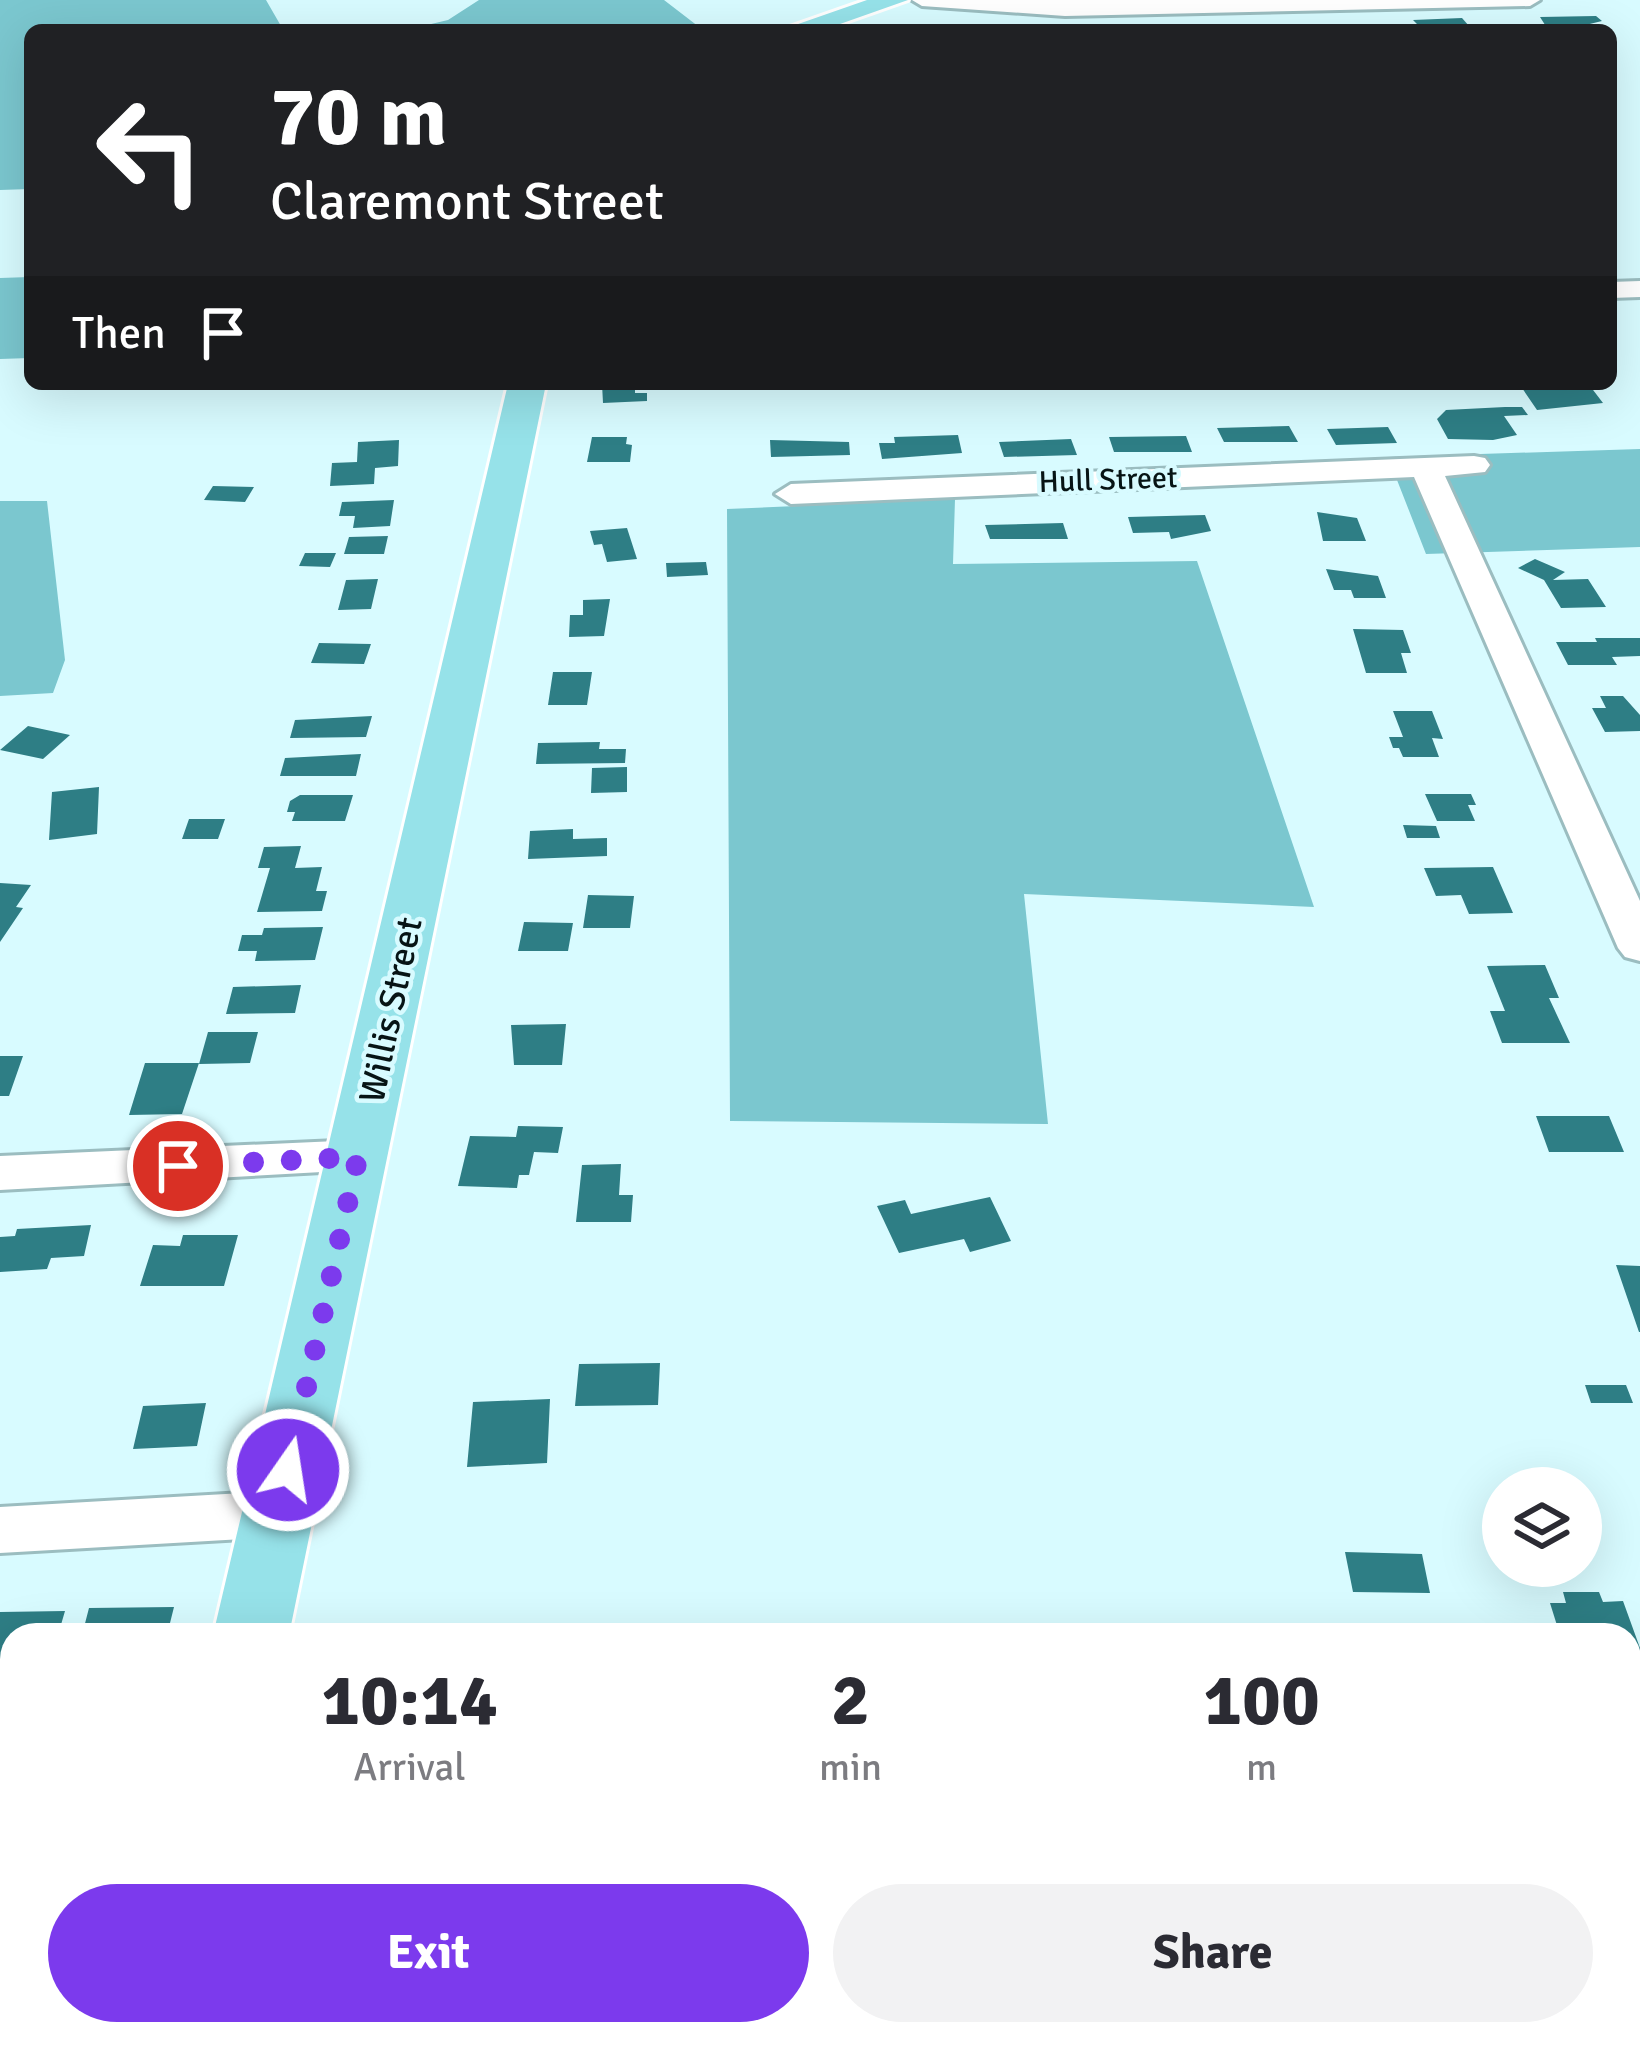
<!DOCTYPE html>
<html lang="en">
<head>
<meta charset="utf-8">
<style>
	body { margin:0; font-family:Signika,sans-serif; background:#f2f2f3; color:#2b2b33; height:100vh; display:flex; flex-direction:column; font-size:45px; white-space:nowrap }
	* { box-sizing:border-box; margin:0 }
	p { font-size:39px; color:#7c7c81 }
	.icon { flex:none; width:66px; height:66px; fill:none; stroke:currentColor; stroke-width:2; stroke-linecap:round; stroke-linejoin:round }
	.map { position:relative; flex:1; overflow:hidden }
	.drawer { position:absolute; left:0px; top:1623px; width:1641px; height:423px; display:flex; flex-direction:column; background:#fff; border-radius:36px 36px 0 0; box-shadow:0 12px 48px #0002 }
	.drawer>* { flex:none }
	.hud { position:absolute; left:24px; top:24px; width:1593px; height:366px; border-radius:18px; box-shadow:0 12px 48px #0002; background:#202124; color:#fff; overflow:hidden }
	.buttons { position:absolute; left:1482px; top:1467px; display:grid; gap:24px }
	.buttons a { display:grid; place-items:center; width:120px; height:120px; border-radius:50%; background:#fff; box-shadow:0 12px 48px #0002; font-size:60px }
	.pin { position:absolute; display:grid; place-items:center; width:102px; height:102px; color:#fff; margin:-51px; border:6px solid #fff; border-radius:50%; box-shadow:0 3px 12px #0007 }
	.me { position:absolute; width:132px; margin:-66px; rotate:13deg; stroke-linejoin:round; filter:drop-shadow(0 0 9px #0008) }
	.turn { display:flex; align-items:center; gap:42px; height:252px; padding:0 48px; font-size:54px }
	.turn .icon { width:156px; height:156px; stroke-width:2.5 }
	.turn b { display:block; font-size:84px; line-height:102px }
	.then { display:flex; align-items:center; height:114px; padding:0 48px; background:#0003; gap:24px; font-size:45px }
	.eta { display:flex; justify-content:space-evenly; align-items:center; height:204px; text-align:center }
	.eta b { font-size:72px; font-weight:700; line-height:84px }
	.primary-button { display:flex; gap:24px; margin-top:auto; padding:24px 48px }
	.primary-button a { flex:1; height:138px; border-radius:72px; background:#7c3aed; color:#fff; font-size:48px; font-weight:700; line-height:138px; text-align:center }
	.primary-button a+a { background:#f2f2f3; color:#2b2b33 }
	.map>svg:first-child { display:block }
</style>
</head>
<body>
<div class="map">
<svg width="1640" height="2045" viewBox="0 0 1640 2045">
	<rect width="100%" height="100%" fill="#d8fbff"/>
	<path fill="#7bc7cf" d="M0,0H266L281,26L292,30H30V189L0,190Z
		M479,0H664L703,30H406L448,20Z
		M30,277V358L0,359V278Z
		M1640,449V547L1426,554L1388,457Z
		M955,499L953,564L1197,561L1314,907L1024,894L1048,1124L730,1121L727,509Z
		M0,501H47L65,660L53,693L0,696Z"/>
	<path fill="#2e7e85" d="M1596,16L1602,21L1565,30L1547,28L1540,17Z
		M1462,18L1469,26L1420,27L1413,20Z
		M602,384H635V393H647V401L603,403Z
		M1590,386L1603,403L1537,410L1522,388Z
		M1505,407H1522L1528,415L1504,416L1517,435L1493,440L1448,439L1437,419L1446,410Z
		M1289,426L1298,442H1224L1217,428Z
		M1388,427L1397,443L1336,445L1327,429Z
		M958,435L962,453L882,459L879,443H895L894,437Z
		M1186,436L1192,452H1114L1109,437Z
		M592,437H627L626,444L632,445L630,462H587Z
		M1071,439L1077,455L1004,457L999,442Z
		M399,440L398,466L375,468L374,484L330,486L332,463L357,462L358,442Z
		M770,440L849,442L850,455L771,457Z
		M213,486L254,487L245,502L204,500Z
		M394,500L390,526L353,528L355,516H339L342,502Z
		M1317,512L1357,518L1366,541H1323Z
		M1205,515L1211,531L1171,539L1169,532L1133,533L1128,517Z
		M1063,523L1068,539H990L985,525Z
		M627,528L637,559L607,562L602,544L594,545L590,531Z
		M388,536L384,554H344L349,537Z
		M305,553H336L330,567L299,566Z
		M1535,559L1565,572L1553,580L1588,579L1606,607L1561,608L1544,580L1518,568Z
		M706,562L708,575L667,577L666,563Z
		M1326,569L1378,576L1386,598H1354L1351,590H1334Z
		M378,579L371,609L338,610L346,580Z
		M610,599L604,636L569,637L570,615H583V600Z
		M1353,629L1403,630L1411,653H1401L1407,673H1366Z
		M1595,638H1640V656L1612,657L1617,665H1568L1556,642H1597Z
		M319,643L371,644L364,664L311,663Z
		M553,672H592L587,705H548Z
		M1600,696H1623L1640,715V731L1605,732L1592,708H1606Z
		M1393,711H1432L1443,739L1432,738L1439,757H1403L1399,748H1393L1389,737H1403Z
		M372,716L366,737L290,738L295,720Z
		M28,726L70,735L43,759L0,750Z
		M600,742L599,749H626L625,763L536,764L538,743Z
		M361,754L356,776H280L285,758Z
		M627,767V792L591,793L592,768Z
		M99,787L97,834L49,840L52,792Z
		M1425,794H1471L1476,805H1468L1475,821H1437Z
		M300,795H353L345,821H292L295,812H287L290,801Z
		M189,819H225L218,839H182Z
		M1403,825L1436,826L1440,838H1407Z
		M573,829V839L607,838V856L528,859L530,831Z
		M301,846L295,868L322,867L316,891H327L322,911L257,912L270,868H258L264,847Z
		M1493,867L1513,913L1469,914L1461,895L1436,896L1424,868Z
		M0,883L31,885L16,907L23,908L0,942Z
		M588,895L634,896L630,928H583Z
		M524,922L573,923L568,951H518Z
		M323,927L315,960L255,961L257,951H238L242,935H262L264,928Z
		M1545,965L1559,998H1549L1570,1043H1502L1490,1011H1505L1487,966Z
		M301,985L295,1013L226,1014L233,987Z
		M566,1024L562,1065H514L511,1025Z
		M208,1032H258L250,1063L199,1064Z
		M0,1056H23L9,1096H0Z
		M145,1063H199L182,1114L129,1115Z
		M1536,1116H1609L1624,1152H1549Z
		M518,1126L563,1127L558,1153L534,1152L529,1175H519L517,1188L458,1186L470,1136L516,1137Z
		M621,1164L619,1195H633L631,1222H576L582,1165Z
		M990,1197L1011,1241L970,1252L964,1239L899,1253L877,1206L905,1200L911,1214Z
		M91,1225L84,1256L51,1258L47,1269L0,1272V1237L15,1236L17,1229Z
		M183,1235H238L224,1286H140L153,1245L180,1246Z
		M1616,1265L1640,1266V1332H1639Z
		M660,1363L658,1405L575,1406L579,1364Z
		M1585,1385H1626L1633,1403H1591Z
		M550,1399L547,1463L467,1467L473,1402Z
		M206,1403L197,1446L133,1449L143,1406Z
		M1345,1552L1422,1554L1430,1593L1353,1592Z
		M1563,1592H1599L1603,1602L1623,1601L1640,1648V1683H1629V1635H1560L1550,1603H1566Z
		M174,1607L167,1635H82L89,1608Z
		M65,1611L58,1635H12V1746L0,1747V1692L8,1666H0V1612Z
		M1640,1986V2045H1624L1620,2034H1629V1987Z
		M794,2034H891L892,2045H775L774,2036Z
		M1311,2034H1389L1392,2045H1313Z
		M1471,2034H1563L1565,2045H1473Z"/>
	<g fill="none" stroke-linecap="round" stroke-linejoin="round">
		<g stroke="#9bbdc0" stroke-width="6">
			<path id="minor" d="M912,0H1540L1530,6L1065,16L922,6Z
				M1640,281V297L1611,298V282Z
				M1474,456L1485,458L1490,465L1485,472L1445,476L1640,901V961L1625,957L1618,948L1414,477L791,504L775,494L791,484Z
				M359,1140L376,1145L383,1157L376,1169L0,1190V1156Z
				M277,1491L297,1498L305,1514L297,1530L277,1537L0,1553V1507Z
				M1640,1844V1906L1629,1907V1845Z
				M12,2002V2034H69L64,2045H0V2004Z"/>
		</g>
		<g stroke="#fff" stroke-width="6">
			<path id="major" d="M867,0H908L823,30H781Z
				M508,384H546L289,1635H213Z
				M117,2034H205L202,2045H114Z"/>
		</g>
		<use href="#minor" fill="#fff" fill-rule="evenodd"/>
		<use href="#major" fill="#96e2e9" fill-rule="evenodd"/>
	</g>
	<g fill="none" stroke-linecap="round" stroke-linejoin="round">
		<path stroke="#7c3aed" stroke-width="21" stroke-dasharray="0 37.8" d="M178,1166L358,1157L288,1470"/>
	</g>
	<g text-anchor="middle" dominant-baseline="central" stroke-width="9" stroke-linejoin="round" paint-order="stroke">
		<g font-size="30" fill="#071415" stroke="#d8fbff">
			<text transform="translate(1108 480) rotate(-2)">Hull Street</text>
		</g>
		<g font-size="36" fill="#071415" stroke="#d8fbff">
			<text transform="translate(391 1010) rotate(-78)">Willis Street</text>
		</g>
	</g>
</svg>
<div class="buttons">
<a><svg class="icon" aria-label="layers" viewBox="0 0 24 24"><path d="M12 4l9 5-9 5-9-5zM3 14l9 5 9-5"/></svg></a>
</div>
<div class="pin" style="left:178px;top:1166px;background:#d93025"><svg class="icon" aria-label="arrive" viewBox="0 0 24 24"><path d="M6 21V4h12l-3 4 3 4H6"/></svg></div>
<svg class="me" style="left:288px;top:1470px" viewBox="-20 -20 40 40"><circle r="17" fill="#7c3aed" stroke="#fff" stroke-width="3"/><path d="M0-11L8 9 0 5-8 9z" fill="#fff"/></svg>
<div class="hud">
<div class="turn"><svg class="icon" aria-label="left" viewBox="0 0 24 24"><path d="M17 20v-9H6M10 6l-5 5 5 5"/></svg><div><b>70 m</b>Claremont Street</div></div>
<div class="then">Then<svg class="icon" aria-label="arrive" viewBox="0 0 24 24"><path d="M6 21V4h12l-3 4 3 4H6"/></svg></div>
</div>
<section class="drawer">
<div class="eta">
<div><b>10:14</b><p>Arrival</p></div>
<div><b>2</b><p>min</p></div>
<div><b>100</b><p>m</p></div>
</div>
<div class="primary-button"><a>Exit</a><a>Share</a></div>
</section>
</div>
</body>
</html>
